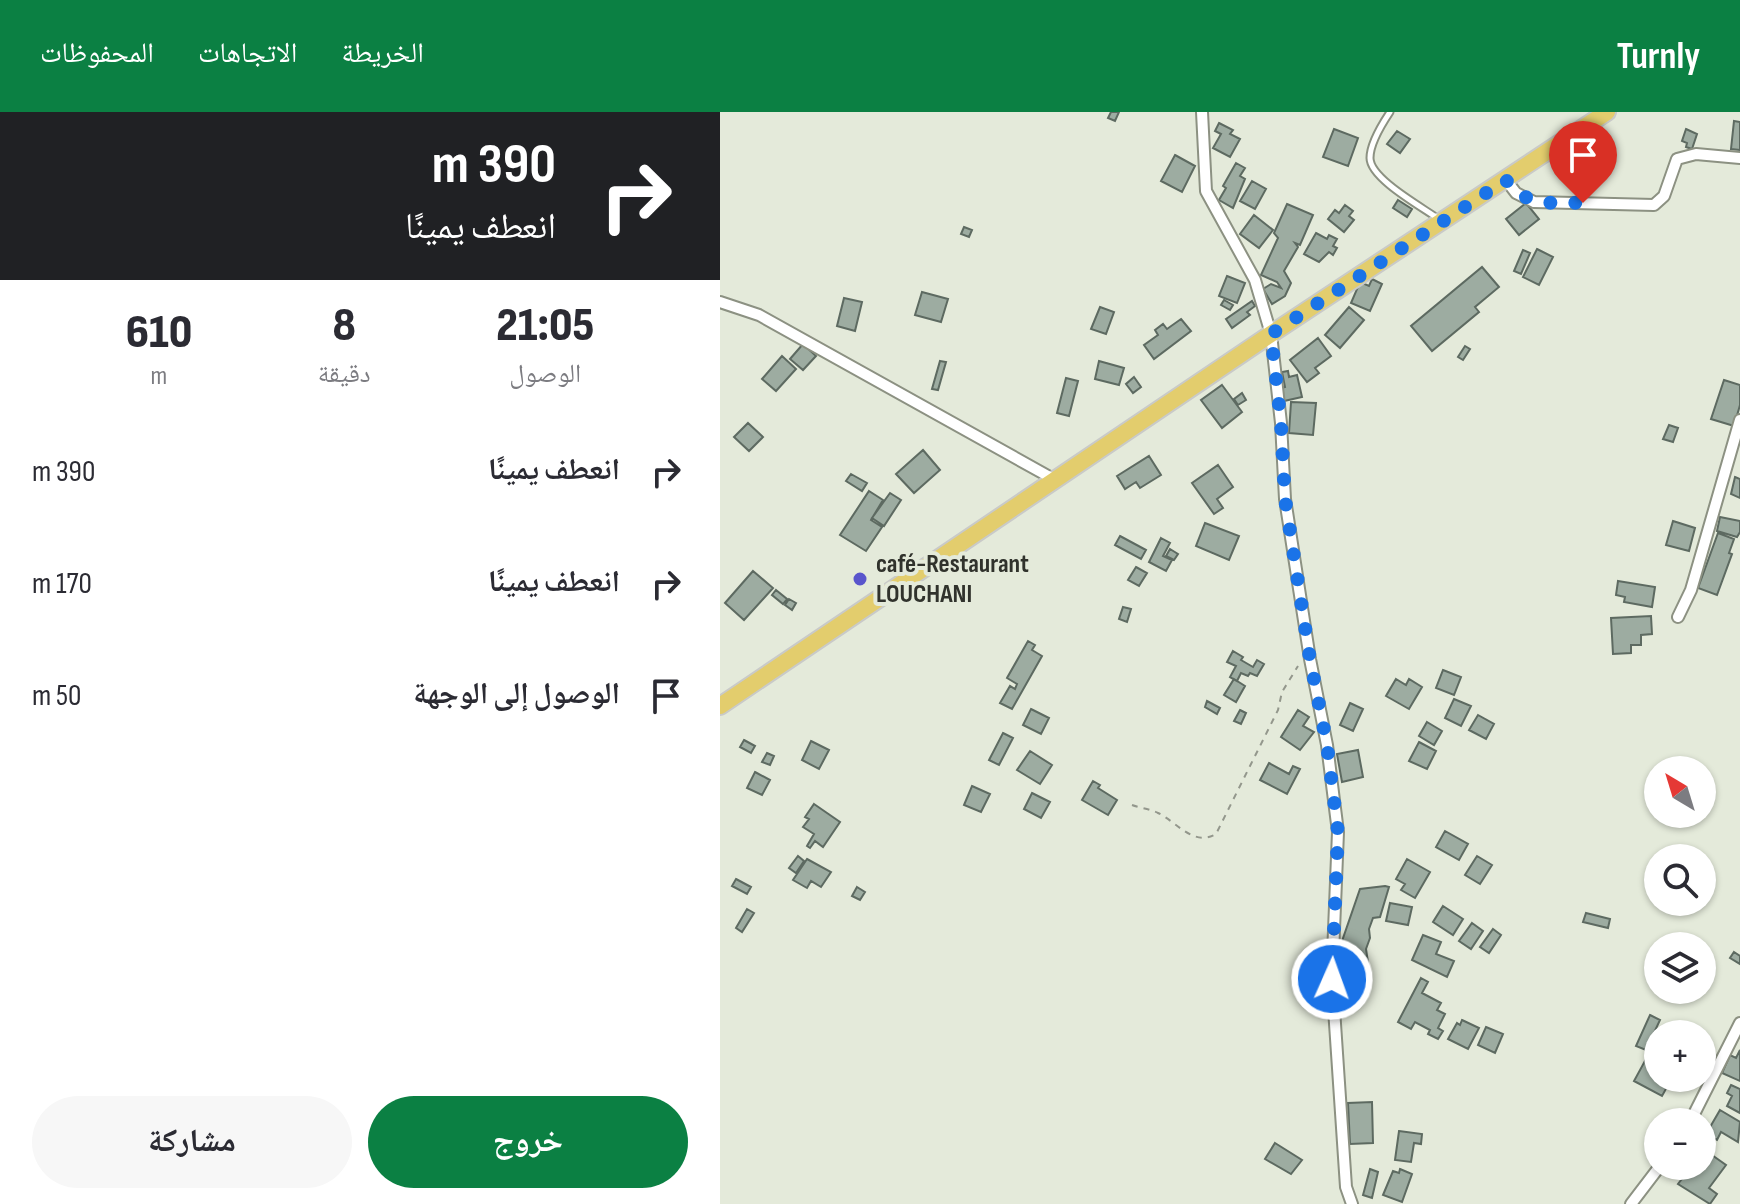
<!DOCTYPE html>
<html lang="ar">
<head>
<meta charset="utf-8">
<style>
	body { margin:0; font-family:"Sofia Sans Condensed","Noto Naskh Arabic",sans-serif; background:#f7f7f7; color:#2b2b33; direction:rtl; height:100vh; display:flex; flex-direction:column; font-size:30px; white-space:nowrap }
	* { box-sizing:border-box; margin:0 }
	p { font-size:26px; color:#7c7c81 }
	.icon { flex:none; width:44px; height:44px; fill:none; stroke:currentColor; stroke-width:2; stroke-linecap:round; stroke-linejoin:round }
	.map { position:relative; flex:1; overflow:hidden; direction:ltr }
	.panel { display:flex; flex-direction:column; background:#fff; width:720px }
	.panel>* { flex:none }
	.guide { background:#202124; color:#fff; overflow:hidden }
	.needle { width:52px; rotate:322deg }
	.tools { position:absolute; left:924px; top:644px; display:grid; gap:16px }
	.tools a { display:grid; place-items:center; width:72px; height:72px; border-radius:50%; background:#fff; box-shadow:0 2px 6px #0004; font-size:40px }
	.pin { position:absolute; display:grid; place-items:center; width:68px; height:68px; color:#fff; margin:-82px -34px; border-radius:50% 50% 50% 0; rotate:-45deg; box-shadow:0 0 8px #0007 }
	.pin .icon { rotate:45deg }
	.me { position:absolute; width:88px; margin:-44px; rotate:2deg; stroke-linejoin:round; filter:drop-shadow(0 0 6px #0008) }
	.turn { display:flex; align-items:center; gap:28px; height:168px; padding:0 32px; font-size:36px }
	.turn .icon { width:104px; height:104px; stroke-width:2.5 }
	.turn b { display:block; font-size:56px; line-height:68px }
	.eta { display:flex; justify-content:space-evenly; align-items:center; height:136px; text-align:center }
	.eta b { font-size:48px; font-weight:800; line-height:56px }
	.cta { display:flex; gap:16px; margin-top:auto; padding:16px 32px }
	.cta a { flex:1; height:92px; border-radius:48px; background:#0b8043; color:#fff; font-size:32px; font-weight:800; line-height:92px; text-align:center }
	.cta a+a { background:#f7f7f7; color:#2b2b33 }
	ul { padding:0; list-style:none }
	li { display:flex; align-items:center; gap:24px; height:112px; padding:0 32px }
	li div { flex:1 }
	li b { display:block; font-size:30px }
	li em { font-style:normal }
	header { display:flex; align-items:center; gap:48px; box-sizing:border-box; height:112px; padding:0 40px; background:#0b8043; color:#fff }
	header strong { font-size:38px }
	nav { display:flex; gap:44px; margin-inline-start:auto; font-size:28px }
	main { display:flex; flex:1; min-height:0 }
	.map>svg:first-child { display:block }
</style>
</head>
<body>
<header>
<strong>Turnly</strong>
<nav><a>الخريطة</a><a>الاتجاهات</a><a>المحفوظات</a></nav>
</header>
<main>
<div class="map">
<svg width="1020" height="1092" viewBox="0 0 1020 1092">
	<rect width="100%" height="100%" fill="#e4eada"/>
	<path fill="#9daca1" stroke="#5d6a61" stroke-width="2" d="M391,0H399L395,9L388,6Z
		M1014,9L1020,10V38L1011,37Z
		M499,11L513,18L510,22L520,27L510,45L493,36L501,22L495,19Z
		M614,17L638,26L628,54L603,45Z
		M966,17L977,22L972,37L966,35L967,31L962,29Z
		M677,19L690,27L680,41L667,32Z
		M455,43L475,54L462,80L441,69Z
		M516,51L525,56L520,64L525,67L513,96L499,88L506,76L503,74Z
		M532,69L546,77L535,97L520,89Z
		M678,88L692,97L687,105L673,96Z
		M806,91L819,107L799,123L786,107Z
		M567,92L593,103L580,133L575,131L578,135L564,159L571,171L565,184L552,192L543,177L551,172L561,176L557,170L541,163L558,126L554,121Z
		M625,93L633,99L629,104L634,108L624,120L608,107L615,98L619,101Z
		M534,103L553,118L539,136L520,122Z
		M244,115L252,118L249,125L241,122Z
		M596,121L607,127L609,123L617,127L613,134L617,136L613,143L609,140L599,150L584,142Z
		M817,137L833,145L819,173L803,165Z
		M803,138L810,141L801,162L794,159Z
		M762,155L779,175L755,195L759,200L712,239L691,214Z
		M507,164L525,171L517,191L499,184Z
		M652,167L662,172L650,199L631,191L640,170L649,174Z
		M202,180L228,187L221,210L195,203Z
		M124,186L142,190L135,219L117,214Z
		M504,188L513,193L510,198L501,193Z
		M532,189L535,194L527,200L530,203L512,216L506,207Z
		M380,195L394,200L386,222L371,217Z
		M629,195L644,208L620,236L605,223Z
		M461,207L471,219L434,247L424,233L438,223L435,218L443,212L447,217Z
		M598,226L611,244L595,256L599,261L587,270L570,248Z
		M83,232L96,244L83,258L70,247Z
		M745,234L750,237L743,248L738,245Z
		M62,244L76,257L56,279L42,267Z
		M220,249L226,250L218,278L212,277Z
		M379,249L404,256L399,273L375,267Z
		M568,259L569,265L577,263L582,285L564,289L561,276L565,275L562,260Z
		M414,265L421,275L413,281L406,272Z
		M346,266L358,269L349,304L337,301Z
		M1004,268L1020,273V293L1014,314L991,307Z
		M502,273L522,300L502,316L481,288Z
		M522,281L526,288L518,293L514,287Z
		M571,290L596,291L593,323L569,321Z
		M28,311L43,325L29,339L14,325Z
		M949,313L958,316L953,330L943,327Z
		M203,338L220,358L194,381L176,362Z
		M429,344L441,363L420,376L416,370L405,377L397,364Z
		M498,353L513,375L497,387L503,396L494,402L472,371Z
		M131,362L147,371L142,379L126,369Z
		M1015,365L1020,367V386L1011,382Z
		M149,379L163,388L151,408L162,415L146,439L120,423Z
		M170,381L181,388L164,414L152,406Z
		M1000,405L1020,409V420L1017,425L997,419Z
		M953,409L975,416L969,439L946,433Z
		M485,411L519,424L509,448L476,434Z
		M998,421L1014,427L1009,441L1012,442L997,483L978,476Z
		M400,424L426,438L421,447L395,433Z
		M441,426L450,431L443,444L452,448L446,459L429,450Z
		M450,437L458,442L454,448L446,444Z
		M416,455L427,461L419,474L408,468Z
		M33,459L53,476L24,508L5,491Z
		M898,469L935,475L932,495L904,490L905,485L896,483Z
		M56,478L67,487L63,492L52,483Z
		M69,487L76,491L72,498L65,493Z
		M403,495L411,497L407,510L399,507Z
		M931,504L932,522L921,523V533H911V541L893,542L891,506Z
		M308,529L315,533L312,538L322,544L292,597L280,591L290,574L295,577L297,572L287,566Z
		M513,539L523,545L521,548L533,555L537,548L544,552L537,564L530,561L528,564L521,561L517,569L510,565L516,554L507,550Z
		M723,558L741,565L734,583L716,576Z
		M514,567L525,574L516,590L504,583Z
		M676,567L686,573L689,567L702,575L689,597L666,584Z
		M734,587L751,594L741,614L725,606Z
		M487,589L500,596L497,602L485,595Z
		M630,591L643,597L633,619L620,613Z
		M311,597L329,606L321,622L303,613Z
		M520,598L526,601L521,612L514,609Z
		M578,598L589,605L583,614L594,620L580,638L561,625Z
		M758,603L774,612L766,627L749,618Z
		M707,610L722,619L714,633L699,624Z
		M283,621L293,626L279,653L269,648Z
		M24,628L35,634L31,641L20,635Z
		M91,629L109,638L99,657L82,648Z
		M699,630L716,639L707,657L689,649Z
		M638,638L643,665L622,670L617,642Z
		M310,639L332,653L320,672L297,658Z
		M47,641L54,644L50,653L42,650Z
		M549,651L569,662L573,654L580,657L567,682L540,668Z
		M35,660L50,668L42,683L27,676Z
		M373,669L380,673L378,676L397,688L388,703L362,688Z
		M252,674L270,682L261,700L244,693Z
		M312,681L330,690L321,706L304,697Z
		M94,692L120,710L103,735L95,729L90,736L87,734L94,722L83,715L89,707L85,705Z
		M725,719L748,732L739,748L716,735Z
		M78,744L84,749L76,761L69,756Z
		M757,744L772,753L760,772L745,763Z
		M87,747L111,760L101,775L91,769L87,776L73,768Z
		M687,747L710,760L695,786L681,778L685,772L676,767Z
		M16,767L31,775L27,782L12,774Z
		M665,774L669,775L660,805L653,806L649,817L650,826L646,837L649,857L636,893L629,890L624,848L628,838L620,835L640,777Z
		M137,775L145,780L140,788L132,784Z
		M670,791L692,795L688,813L666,809Z
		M723,794L743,807L733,823L713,810Z
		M27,797L34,801L22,820L16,816Z
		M866,801L890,807L888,816L863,810Z
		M752,811L763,819L751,837L739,829Z
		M773,817L781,823L769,841L760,835Z
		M703,823L721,830L716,842L734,849L727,865L692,848Z
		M1014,840L1020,844V852L1010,846Z
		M701,866L708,870L702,881L721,891L717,898L725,902L718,916L723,919L718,927L708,922L710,918L695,910L691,917L678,910Z
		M930,903L940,908L926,938L916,934Z
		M742,908L759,916L748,937L728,927L737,911L740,913Z
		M766,915L783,922L775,941L758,933Z
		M1020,938V969L1002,961L1010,943L1016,946Z
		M926,947L938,953V966H952L942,984L914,969Z
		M1011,973L1020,977V1001L1007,994L1012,984L1007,981Z
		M652,990L653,1031L630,1032L628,991Z
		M1000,998L1020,1010L1018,1030L1001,1020L997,1028L986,1022Z
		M679,1019L702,1022L701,1032L694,1031L691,1050L675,1048Z
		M555,1031L582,1048L571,1062L545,1047Z
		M982,1036L1006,1053L989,1076L997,1082L990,1092L958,1072L972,1054H982Z
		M650,1057L658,1060L652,1086L643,1083Z
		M680,1057L692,1062L682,1090L663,1083L673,1059L679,1061Z"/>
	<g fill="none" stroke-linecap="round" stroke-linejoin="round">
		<g stroke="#8c9182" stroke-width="9">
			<path id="lane" d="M670,0C662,12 650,31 650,46C650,67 704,96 720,108"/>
		</g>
		<g stroke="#8c9182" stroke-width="14">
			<path id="street" d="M482,0L486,79L535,168L551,222L561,311L565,387L590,547L607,633L618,720L612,867L626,1075L632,1092
				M786,68L796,81L814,90L934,93L944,84L957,47L976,42L1020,46
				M0,190L39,203L337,369
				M958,505L971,478L1020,308
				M970,1010L1020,911
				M911,1092L940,1054"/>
		</g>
		<g stroke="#c9cac8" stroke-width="20">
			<path id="primary" d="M0,594L551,222L887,0"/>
		</g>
		<path stroke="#93978c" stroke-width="2" stroke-dasharray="6 6" stroke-linecap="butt" d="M412,693C420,696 430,697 438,701C457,710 473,735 496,722L558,598L562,580L578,554"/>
		<use href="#lane" stroke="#fff" stroke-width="5"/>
		<use href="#street" stroke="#fff" stroke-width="10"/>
		<use href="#primary" stroke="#e3cd6d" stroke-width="16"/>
	</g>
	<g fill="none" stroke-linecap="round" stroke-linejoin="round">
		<path stroke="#1a73e8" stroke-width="14" stroke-dasharray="0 25.2" d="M612,867L618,720L607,633L590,547L565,387L561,311L551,222L786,68C807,96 831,90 863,91"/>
	</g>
	<circle fill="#5955cc" stroke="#e4eada" stroke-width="3" cx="140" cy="467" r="8"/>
	<g text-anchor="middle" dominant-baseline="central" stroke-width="8" stroke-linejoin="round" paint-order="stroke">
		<g font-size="26" font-weight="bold" fill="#30322c" stroke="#e4eada" text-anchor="start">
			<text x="156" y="452">café-Restaurant<tspan x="156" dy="30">LOUCHANI</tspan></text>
		</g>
	</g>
</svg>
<div class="tools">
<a><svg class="needle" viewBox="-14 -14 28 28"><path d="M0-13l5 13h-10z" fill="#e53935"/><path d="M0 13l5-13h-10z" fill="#7c7c81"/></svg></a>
<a><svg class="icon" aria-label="search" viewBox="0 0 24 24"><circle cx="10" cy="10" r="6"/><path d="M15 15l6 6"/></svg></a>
<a><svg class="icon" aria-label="layers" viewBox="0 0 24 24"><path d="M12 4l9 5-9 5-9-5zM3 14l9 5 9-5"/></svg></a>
<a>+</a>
<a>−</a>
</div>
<div class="pin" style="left:863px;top:91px;background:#d93025"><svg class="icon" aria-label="arrive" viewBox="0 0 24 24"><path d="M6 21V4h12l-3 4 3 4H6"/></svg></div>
<svg class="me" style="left:612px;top:867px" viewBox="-20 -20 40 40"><circle r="17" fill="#1a73e8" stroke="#fff" stroke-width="3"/><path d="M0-11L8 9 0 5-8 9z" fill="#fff"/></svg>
</div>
<section class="panel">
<div class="guide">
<div class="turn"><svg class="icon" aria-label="right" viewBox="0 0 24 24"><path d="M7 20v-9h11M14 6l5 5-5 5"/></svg><div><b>390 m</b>انعطف يمينًا</div></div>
</div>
<div class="eta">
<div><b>21:05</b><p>الوصول</p></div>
<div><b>8</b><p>دقيقة</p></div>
<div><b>610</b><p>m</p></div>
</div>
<ul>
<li><svg class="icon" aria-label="right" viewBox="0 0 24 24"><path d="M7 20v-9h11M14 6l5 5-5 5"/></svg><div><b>انعطف يمينًا</b></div><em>390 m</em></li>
<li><svg class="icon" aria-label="right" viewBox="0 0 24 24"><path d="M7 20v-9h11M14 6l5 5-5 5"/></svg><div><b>انعطف يمينًا</b></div><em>170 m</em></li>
<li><svg class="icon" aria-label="arrive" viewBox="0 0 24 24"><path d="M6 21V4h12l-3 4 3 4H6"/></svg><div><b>الوصول إلى الوجهة</b></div><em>50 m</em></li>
</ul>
<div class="cta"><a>خروج</a><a>مشاركة</a></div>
</section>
</main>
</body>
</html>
